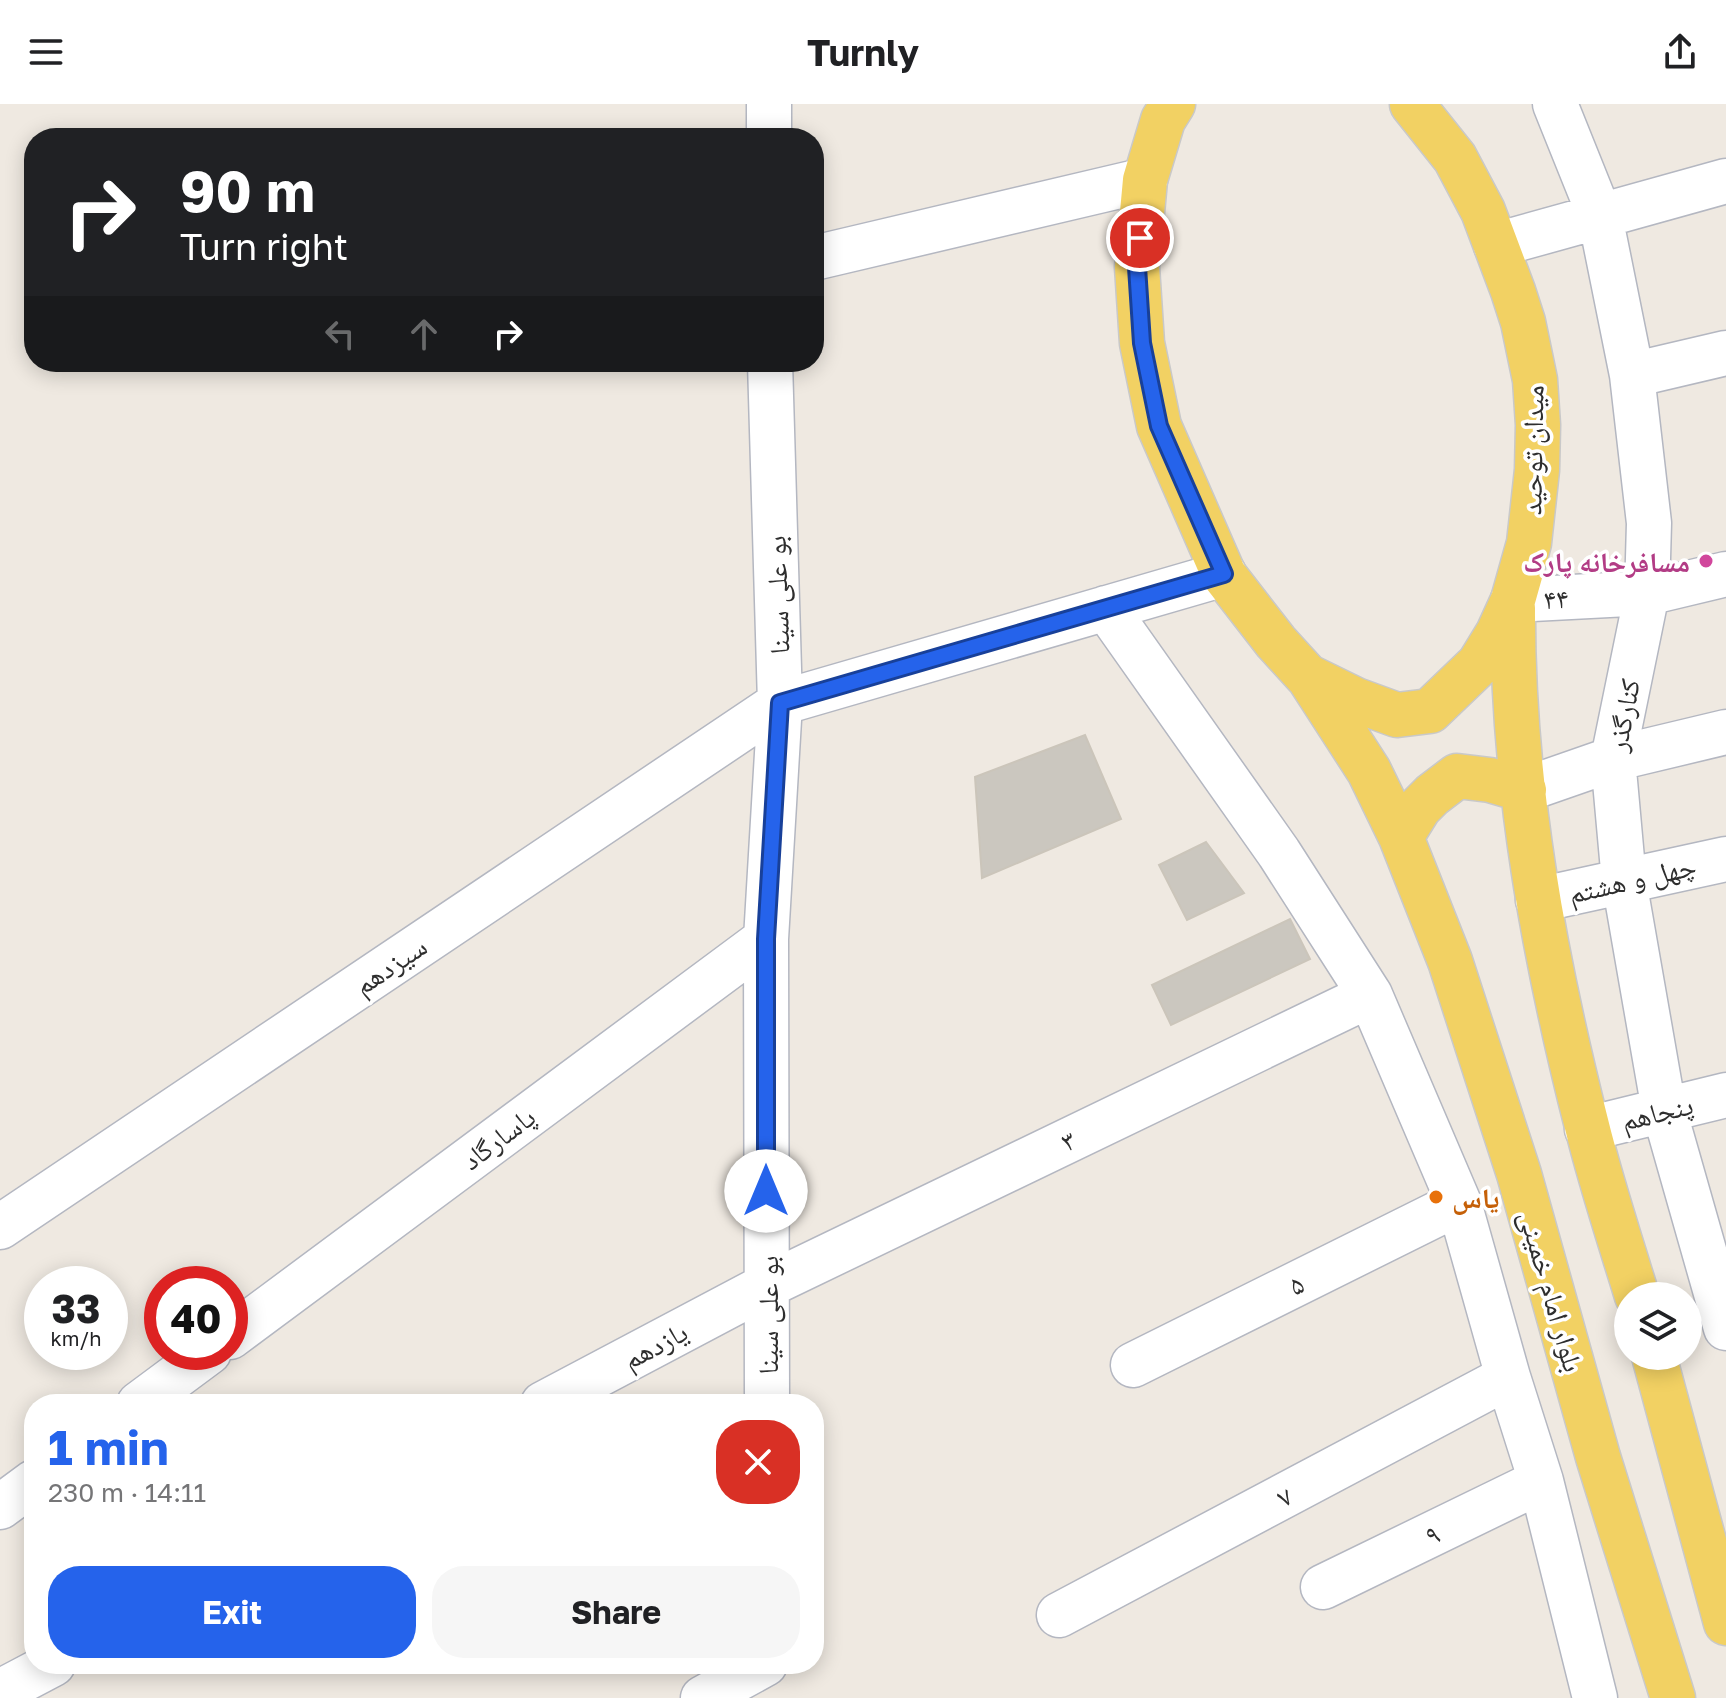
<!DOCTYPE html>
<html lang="en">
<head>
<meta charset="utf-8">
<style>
	body { margin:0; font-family:"Golos Text","Noto Naskh Arabic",sans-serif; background:#f6f6f6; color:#202124; height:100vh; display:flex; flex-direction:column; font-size:30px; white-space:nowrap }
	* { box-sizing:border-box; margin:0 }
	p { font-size:26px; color:#757577 }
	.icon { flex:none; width:44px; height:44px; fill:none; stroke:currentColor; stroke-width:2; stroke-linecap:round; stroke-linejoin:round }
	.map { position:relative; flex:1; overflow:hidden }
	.side { position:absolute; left:24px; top:1290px; width:800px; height:280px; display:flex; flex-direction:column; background:#fff; border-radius:32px; box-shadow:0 4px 20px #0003 }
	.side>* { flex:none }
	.top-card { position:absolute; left:24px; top:24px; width:800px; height:244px; border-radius:32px; box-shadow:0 4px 20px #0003; background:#202124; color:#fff; overflow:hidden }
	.controls { position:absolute; left:1614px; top:1178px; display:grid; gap:16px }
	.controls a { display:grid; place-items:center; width:88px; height:88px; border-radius:50%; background:#fff; box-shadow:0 4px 20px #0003; font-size:40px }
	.speed { position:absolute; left:24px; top:1162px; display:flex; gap:16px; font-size:40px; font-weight:700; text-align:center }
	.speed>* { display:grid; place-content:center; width:104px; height:104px; border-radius:50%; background:#fff; box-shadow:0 4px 20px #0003; line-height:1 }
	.speed small { font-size:20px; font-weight:400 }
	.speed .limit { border:12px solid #d22; background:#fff; color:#111 }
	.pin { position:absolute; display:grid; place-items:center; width:68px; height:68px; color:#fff; margin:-34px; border:4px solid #fff; border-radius:50%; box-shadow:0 2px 8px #0007 }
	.me { position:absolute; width:88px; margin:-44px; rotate:0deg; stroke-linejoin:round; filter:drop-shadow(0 0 6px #0008) }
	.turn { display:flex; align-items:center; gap:28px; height:168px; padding:0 24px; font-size:36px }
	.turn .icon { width:104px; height:104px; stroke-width:2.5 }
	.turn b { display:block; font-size:56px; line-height:68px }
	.lanes { display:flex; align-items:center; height:76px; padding:0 24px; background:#0003; justify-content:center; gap:40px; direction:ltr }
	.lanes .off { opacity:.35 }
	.round { display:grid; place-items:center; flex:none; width:84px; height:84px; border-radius:32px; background:#f6f6f6 }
	.headline { display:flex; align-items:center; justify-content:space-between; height:136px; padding:0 24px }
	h1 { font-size:48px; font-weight:700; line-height:60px; color:#2563eb }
	.cta { display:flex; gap:16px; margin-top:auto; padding:16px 24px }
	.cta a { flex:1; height:92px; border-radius:32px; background:#2563eb; color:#fff; font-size:32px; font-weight:700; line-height:92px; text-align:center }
	.cta a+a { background:#f6f6f6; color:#202124 }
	header { display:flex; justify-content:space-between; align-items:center; height:104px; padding:0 24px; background:#fff; font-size:36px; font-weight:700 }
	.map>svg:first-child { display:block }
</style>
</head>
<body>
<header><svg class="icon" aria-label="menu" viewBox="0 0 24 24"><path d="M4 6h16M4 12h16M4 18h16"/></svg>Turnly<svg class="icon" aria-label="share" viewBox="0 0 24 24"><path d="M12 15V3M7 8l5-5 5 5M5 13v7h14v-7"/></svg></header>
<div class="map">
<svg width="1726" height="1594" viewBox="0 0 1726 1594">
	<rect width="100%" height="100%" fill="#efe9e1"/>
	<path fill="#cbc7bf" stroke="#cbc5ba" stroke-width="2" d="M1085,631L1121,715L982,774L975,673Z
		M1206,738L1244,789L1187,816L1159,761Z
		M1290,815L1310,855L1171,921L1152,881Z"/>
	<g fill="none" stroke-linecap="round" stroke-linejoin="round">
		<g stroke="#b4b7c1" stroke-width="47">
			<path id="minor" d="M1555,0L1600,112L1632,271L1649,419L1647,489L1613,655L1624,777L1664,1006L1726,1224
				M769,34V0
				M1496,141L1726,77
				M814,154L1145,76
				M1632,271L1726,249
				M1513,496L1647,489L1726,470
				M1106,504L1279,749L1370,891L1459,1099L1508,1273L1541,1377L1595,1594
				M1524,686L1613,655L1726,628
				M1538,796L1726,755
				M1587,1025L1726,991
				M0,1123L780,599L1224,470
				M230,1233L766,835
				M1133,1261L1459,1099
				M139,1300L209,1248
				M543,1300L766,1182L1370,891
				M767,1300L766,835L780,599L770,258
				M0,1403L34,1378
				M1323,1483L1541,1377
				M1059,1511L1508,1273
				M0,1588L53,1560
				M703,1594L765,1560"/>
		</g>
		<g stroke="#c9c9c9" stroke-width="47">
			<path id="major" d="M1173,0L1163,16L1145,76L1137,163L1142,239L1159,322L1224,471L1276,538L1307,572L1356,596L1397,611L1430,607L1479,560L1498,529L1513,496L1529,439L1537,366L1538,321L1535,276L1523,218L1513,187L1483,107L1455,54L1412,0
				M1513,504C1512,680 1544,853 1587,1022C1601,1079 1620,1136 1637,1192
				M1309,574L1369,667L1401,733L1450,857L1519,1070L1598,1353L1673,1594
				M1401,733L1419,704L1432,691L1457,672L1490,676L1524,686
				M1654,1252L1726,1519"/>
		</g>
		<use href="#minor" stroke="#fff" stroke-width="44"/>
		<use href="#major" stroke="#f2d163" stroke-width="44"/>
	</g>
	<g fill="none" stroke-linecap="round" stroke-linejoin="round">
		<g stroke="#184099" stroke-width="20">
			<path id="route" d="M766,1087V835L780,599L1224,470L1159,322L1142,239L1137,163L1140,134"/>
		</g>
		<use href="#route" stroke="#2563eb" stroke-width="14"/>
	</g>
	<circle fill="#d1479c" stroke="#fff" stroke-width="3" cx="1706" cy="457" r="8"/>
	<circle fill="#e8710a" stroke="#fff" stroke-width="3" cx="1436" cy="1093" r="8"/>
	<g text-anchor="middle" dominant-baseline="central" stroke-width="7" stroke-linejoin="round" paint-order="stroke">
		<g font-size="28" fill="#2e2e2e" stroke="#fff">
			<text transform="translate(1532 346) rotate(-89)">میدان توحید</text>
			<text transform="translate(777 491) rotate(-92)">بو علی سینا</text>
			<text transform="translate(1556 494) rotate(-3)">۴۴</text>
			<text transform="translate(1623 611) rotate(-79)">کنارگذر</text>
			<text transform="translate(1632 775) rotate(-13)">چهل و هشتم</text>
			<text transform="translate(390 861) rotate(-34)">سیزدهم</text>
			<text transform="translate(1657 1008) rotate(-14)">پنجاهم</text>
			<text transform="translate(498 1034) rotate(-37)">پاسارگاد</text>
			<text transform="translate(1068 1036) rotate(-26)">۳</text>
			<text transform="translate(1296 1180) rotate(-26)">۵</text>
			<text transform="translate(1552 1187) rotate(74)">بلوار امام خمینی</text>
			<text transform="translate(767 1211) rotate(-90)">بو علی سینا</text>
			<text transform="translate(655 1241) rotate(-28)">یازدهم</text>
			<text transform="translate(1284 1392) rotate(-28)">۷</text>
			<text transform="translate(1432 1430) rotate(-26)">۹</text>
		</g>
		<g font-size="28" font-weight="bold" fill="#b23c85" stroke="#fff" text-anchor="end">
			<text x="1690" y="457">مسافرخانه پارک</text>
		</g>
		<g font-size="28" font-weight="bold" fill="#c56008" stroke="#fff" text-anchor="start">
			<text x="1452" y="1093">یاس</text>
		</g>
	</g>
</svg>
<div class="controls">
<a><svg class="icon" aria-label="layers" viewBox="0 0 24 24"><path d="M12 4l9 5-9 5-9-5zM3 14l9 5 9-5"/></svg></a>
</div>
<div class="speed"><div>33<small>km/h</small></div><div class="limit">40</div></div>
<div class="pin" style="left:1140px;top:134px;background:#d93025"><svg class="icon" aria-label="arrive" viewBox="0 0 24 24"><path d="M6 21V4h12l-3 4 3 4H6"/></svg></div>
<svg class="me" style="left:766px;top:1087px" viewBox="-20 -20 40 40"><circle r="19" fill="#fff"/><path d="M0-13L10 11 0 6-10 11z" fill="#2563eb"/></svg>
<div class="top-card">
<div class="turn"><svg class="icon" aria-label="right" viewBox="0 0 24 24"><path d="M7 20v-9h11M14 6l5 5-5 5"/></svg><div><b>90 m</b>Turn right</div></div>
<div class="lanes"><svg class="icon off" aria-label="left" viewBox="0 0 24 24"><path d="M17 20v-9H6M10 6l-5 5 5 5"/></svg><svg class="icon off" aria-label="ahead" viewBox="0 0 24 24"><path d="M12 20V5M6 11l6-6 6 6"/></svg><svg class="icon" aria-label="right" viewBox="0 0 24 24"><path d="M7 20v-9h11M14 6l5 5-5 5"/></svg></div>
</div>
<section class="side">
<div class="headline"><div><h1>1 min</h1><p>230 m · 14:11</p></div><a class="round" style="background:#d93025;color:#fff"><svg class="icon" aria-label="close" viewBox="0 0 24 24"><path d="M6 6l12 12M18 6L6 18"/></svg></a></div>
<div class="cta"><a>Exit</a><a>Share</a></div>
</section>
</div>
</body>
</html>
